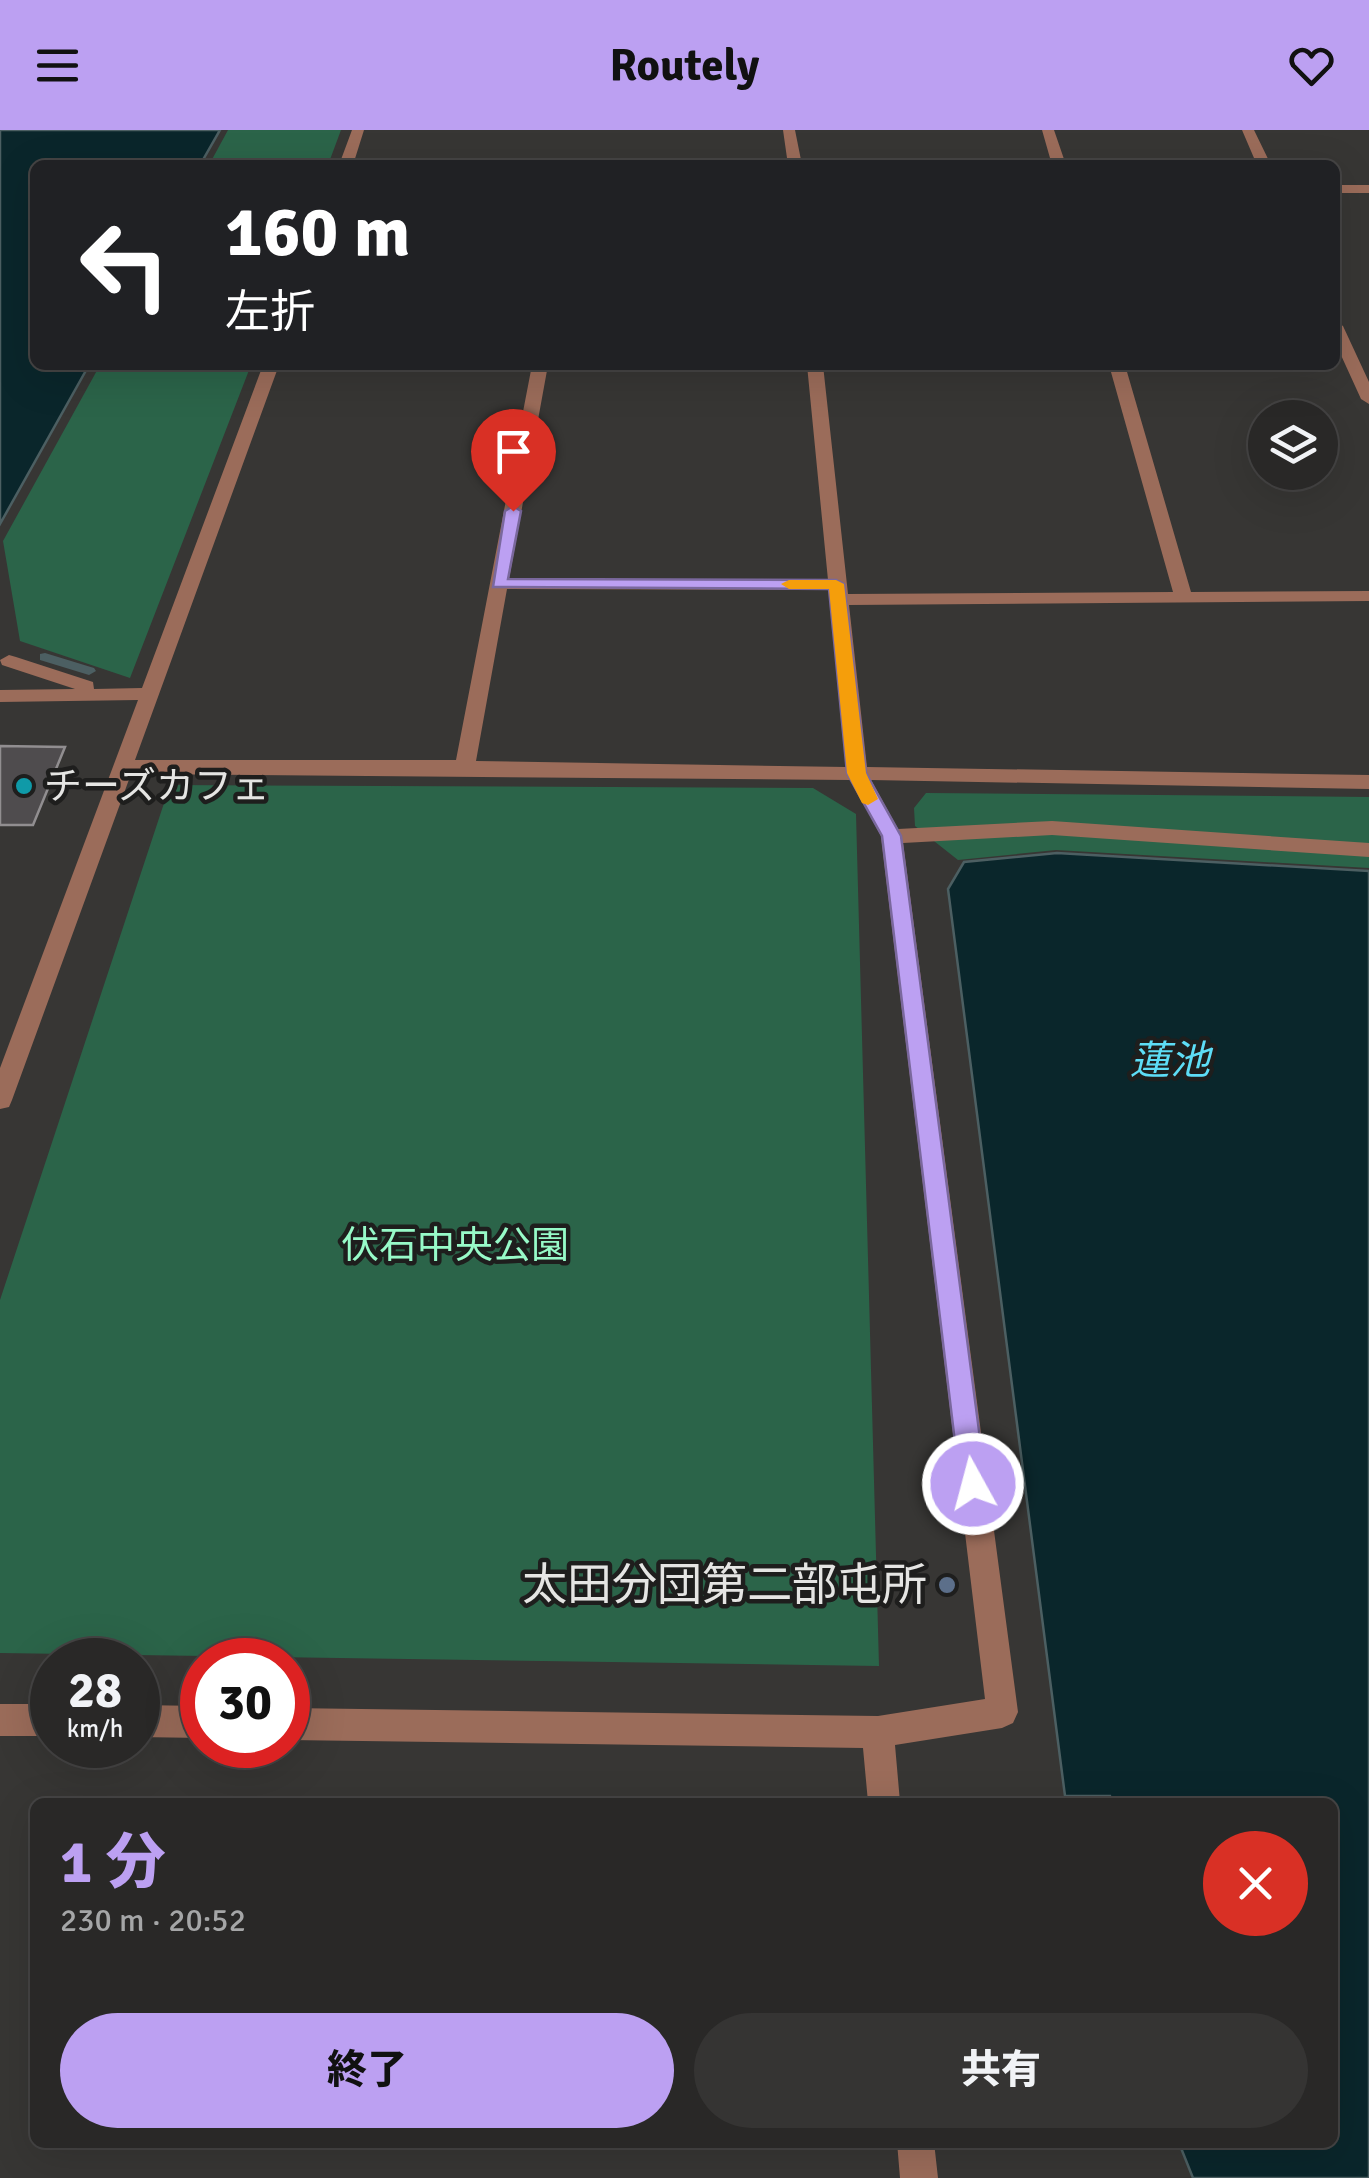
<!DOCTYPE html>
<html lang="ja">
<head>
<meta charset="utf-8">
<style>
	body { margin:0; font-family:Signika,"Noto Sans JP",sans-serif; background:#353433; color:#f1f3f6; height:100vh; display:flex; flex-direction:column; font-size:38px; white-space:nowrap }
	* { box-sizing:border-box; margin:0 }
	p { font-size:32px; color:#a5a6a7 }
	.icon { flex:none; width:55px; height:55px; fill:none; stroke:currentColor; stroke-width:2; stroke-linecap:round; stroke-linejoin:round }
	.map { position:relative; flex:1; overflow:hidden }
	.panel { position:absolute; left:30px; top:1668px; width:1308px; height:350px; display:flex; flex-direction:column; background:#292827; border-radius:15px; box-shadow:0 10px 40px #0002,0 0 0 2px #454444 }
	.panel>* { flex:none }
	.hud { position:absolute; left:30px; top:30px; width:1310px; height:210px; border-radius:15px; box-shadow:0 10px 40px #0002,0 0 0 2px #454444; background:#202124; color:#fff; overflow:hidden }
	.fabs { position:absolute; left:1248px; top:270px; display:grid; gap:20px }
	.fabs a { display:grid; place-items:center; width:90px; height:90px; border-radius:50%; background:#292827; box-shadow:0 10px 40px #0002,0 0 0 2px #454444; font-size:50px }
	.speed { position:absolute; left:30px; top:1508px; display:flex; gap:20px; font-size:50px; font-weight:700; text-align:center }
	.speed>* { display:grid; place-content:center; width:130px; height:130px; border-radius:50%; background:#292827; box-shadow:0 10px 40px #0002,0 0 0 2px #454444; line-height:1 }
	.speed small { font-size:25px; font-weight:400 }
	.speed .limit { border:15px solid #d22; background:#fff; color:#111 }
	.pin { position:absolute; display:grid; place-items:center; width:85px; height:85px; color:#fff; margin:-102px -42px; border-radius:50% 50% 50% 0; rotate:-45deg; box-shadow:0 0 10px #0007 }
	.pin .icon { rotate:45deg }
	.me { position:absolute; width:110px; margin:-55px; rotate:353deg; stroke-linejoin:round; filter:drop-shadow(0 0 8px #0008) }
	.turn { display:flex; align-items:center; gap:35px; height:210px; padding:0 30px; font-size:45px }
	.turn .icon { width:130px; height:130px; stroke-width:2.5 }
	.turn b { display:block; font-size:70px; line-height:85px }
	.round { display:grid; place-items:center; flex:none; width:105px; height:105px; border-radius:52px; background:#353433 }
	.overview { display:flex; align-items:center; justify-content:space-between; height:170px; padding:0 30px }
	h1 { font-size:60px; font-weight:800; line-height:75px; color:#bca0f2 }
	.cta { display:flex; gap:20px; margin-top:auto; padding:20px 30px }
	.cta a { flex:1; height:115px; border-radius:60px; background:#bca0f2; color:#111; font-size:40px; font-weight:800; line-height:115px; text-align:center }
	.cta a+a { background:#353433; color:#f1f3f6 }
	header { display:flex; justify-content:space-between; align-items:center; height:130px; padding:0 30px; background:#bca0f2; color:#111; font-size:45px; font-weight:800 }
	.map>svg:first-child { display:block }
</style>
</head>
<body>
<header><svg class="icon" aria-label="menu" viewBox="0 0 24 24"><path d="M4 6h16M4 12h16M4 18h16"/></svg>Routely<svg class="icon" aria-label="heart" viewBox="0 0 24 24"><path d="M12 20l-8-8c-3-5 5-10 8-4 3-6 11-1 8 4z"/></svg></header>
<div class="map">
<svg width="1369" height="2048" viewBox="0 0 1369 2048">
	<rect width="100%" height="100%" fill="#373634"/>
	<path fill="#2b6449" d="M228,0H341L328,35H209Z
		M100,235H251L130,548L20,511L3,411Z
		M170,655L813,658L856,684L879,1536L0,1523V1170Z
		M926,663L1369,667V738L1056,720L958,730L915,696L914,678Z"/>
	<path fill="#0a262b" stroke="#4c5f62" stroke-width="2.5" d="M0,0H220L200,35H35V235H89L0,394Z
		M1057,723L1369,741V2048H1193L1179,2013L1332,2012V1672H1112L1110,1666H1065L948,759L964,732Z"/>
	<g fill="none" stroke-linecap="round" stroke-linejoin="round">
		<path fill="#4c5f62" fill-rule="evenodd" d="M45,523L94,538L96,541L89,545L40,530V524Z"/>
	</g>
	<path fill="#4f4c4e" stroke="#918e90" stroke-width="2.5" d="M0,616L65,617L33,695H0Z"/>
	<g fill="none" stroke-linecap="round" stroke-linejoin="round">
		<path fill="#9b6c5a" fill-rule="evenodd" d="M352,0H364L353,35H339Z
			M783,0H795L802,35H788Z
			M1042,0H1054L1066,35H1052Z
			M1242,0H1254L1271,35H1257Z
			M1335,55H1369V63H1335Z
			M1335,191L1343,196L1369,252V274L1361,269L1335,212Z
			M263,235H279L135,630H456L532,235H548L509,449L828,450L807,235H823L848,464L1173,462L1109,235H1125L1191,462L1369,461V471L849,475L867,637L1369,645V659L871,650L898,699L1052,691L1369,713V727L1052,705L903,713L1018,1582L1013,1593L1002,1598L895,1615L900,1672H868L863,1618L288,1610V1578L878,1586L985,1569L881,706L851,650L131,644L12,970L9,977L0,979V938L138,570L0,572V560L75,559L2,535L0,530L9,525L16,527L93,552L94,559L142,558ZM507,459L829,460L846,637L476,631Z
			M0,1574H52V1606H0Z
			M138,1575L202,1576V1608L138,1607Z
			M897,2012H934L938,2048H900Z"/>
	</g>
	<path fill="#bca0f2" stroke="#7a689d" stroke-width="2.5" d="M513,376L521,381L508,449L836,450L844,454L866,643L901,706L986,1354L983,1362L973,1366L964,1362L960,1354L882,706L847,643L829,459L493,457L505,381Z"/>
	<path fill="#f59e0b" d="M836,450L844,454L866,643L878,669L868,675L862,673L847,643L829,459H789L781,454L789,450Z"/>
	<circle fill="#0f9aa8" stroke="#1e1e1d" stroke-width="4" cx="24" cy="656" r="10"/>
	<circle fill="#5c6f8a" stroke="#1e1e1d" stroke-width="4" cx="947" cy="1455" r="10"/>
	<g text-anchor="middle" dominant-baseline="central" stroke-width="9" stroke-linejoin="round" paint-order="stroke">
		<g font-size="38" fill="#e5e5e3" stroke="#1e1e1d" text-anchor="start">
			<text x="44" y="656">チーズカフェ</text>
		</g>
		<g font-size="38" fill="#97fac8" stroke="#1e1e1d">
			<text x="455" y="1115">伏石中央公園</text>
		</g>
		<g font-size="40" font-style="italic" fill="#5dddf6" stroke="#1e1e1d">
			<text x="1170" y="931">蓮池</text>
		</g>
		<g font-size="45" fill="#e5e5e3" stroke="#1e1e1d" text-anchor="end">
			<text x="927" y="1455">太田分団第二部屯所</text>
		</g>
	</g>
</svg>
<div class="fabs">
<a><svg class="icon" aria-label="layers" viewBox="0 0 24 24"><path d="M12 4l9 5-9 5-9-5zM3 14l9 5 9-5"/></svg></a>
</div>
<div class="speed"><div>28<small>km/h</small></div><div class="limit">30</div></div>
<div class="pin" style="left:513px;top:381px;background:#d93025"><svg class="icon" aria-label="arrive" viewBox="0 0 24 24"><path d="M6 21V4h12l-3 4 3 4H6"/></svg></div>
<svg class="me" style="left:973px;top:1354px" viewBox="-20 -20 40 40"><circle r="17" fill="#bca0f2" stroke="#fff" stroke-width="3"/><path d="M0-11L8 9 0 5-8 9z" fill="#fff"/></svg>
<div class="hud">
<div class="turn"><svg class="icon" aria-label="left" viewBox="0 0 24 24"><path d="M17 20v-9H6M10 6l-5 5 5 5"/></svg><div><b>160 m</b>左折</div></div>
</div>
<section class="panel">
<div class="overview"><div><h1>1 分</h1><p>230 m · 20:52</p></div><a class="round" style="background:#d93025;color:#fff"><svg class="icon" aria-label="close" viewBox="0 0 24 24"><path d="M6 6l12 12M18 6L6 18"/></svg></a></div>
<div class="cta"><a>終了</a><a>共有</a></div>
</section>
</div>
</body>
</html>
